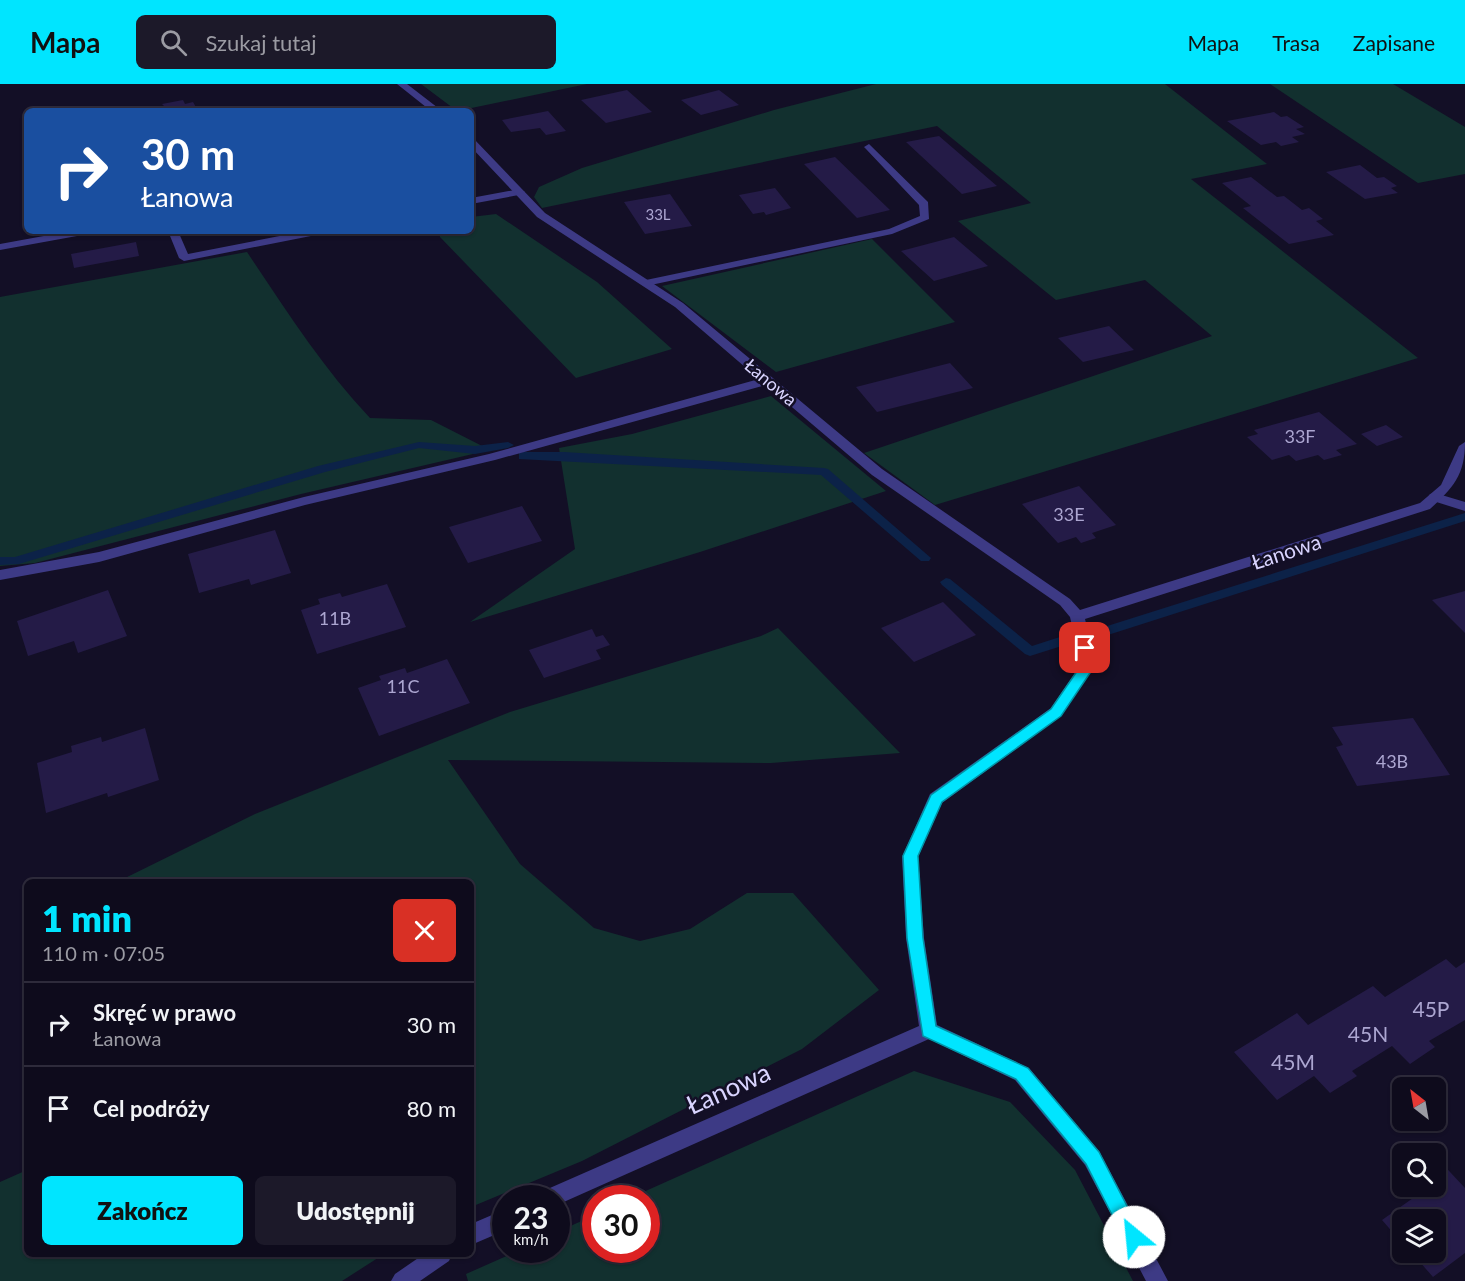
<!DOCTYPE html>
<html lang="pl">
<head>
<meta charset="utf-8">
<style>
	body { margin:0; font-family:Lato,sans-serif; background:#1c1929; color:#f1f3f6; height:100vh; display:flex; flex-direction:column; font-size:22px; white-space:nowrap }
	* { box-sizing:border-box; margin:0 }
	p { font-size:20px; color:#9b9ba3 }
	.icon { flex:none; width:33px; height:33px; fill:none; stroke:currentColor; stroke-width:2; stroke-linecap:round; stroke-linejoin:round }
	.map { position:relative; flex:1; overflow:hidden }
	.sheet { position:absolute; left:24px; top:795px; width:450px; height:378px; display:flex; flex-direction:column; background:#0e0b1c; border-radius:9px; box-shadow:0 2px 4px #0004,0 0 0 2px #2e2b3b }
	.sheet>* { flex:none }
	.guide { position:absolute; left:24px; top:24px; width:450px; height:126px; border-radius:9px; box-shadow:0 2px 4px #0004,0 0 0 2px #2e2b3b; background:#1a4fa0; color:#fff; overflow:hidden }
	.needle { width:39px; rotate:329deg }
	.fabs { position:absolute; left:1392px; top:993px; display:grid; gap:12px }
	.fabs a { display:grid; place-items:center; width:54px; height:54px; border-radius:9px; background:#0e0b1c; box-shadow:0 2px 4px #0004,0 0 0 2px #2e2b3b; font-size:30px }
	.speed { position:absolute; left:492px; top:1101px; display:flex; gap:12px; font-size:30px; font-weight:700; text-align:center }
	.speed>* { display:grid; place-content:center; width:78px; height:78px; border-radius:50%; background:#0e0b1c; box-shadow:0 2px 4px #0004,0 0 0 2px #2e2b3b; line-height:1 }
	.speed small { font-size:15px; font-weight:400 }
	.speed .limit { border:9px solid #d22; background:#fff; color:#111 }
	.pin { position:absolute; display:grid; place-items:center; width:51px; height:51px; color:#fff; margin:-26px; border-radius:12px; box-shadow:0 3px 9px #0006 }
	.me { position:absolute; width:66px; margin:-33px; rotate:332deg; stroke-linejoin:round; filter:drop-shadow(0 0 4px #0008) }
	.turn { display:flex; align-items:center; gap:21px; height:126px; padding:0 18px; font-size:27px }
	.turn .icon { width:78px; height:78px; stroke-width:2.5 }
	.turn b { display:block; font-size:42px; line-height:51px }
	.round { display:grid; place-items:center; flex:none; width:63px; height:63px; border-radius:9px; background:#1c1929 }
	.summary { display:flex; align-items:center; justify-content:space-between; height:102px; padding:0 18px }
	h1 { font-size:36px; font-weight:800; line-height:45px; color:#00e5ff }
	.action { display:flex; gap:12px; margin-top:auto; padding:12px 18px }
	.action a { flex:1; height:69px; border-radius:9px; background:#00e5ff; color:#111; font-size:24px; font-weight:800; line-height:69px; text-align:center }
	.action a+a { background:#1c1929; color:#f1f3f6 }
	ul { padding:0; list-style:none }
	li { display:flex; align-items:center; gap:18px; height:84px; padding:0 18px; border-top:2px solid #2e2b3b }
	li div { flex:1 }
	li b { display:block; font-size:22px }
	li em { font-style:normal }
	header { display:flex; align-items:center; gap:36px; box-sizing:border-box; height:84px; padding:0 30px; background:#00e5ff; color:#111 }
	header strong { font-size:28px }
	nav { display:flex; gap:33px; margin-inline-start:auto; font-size:21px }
	.search { width:420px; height:54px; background:#1c1929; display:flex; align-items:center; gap:15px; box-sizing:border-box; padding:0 21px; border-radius:9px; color:#9b9ba3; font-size:22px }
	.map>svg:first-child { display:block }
</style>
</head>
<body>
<header>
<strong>Mapa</strong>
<div class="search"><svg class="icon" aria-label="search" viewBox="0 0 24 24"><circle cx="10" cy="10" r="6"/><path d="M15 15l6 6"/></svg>Szukaj tutaj</div>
<nav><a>Mapa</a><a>Trasa</a><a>Zapisane</a></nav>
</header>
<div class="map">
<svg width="1465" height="1197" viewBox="0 0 1465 1197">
	<rect width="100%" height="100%" fill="#130f26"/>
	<path fill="#12302f" d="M421,0H587L457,27Z
		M876,0H1165L1267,80L1191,95L1418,274L935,421L864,369L1212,252L1145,196L1056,216L958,137L1031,119L937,42L542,124L534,113L539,103L582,84L774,26Z
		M1270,0H1393L1465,43V90L1418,99Z
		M496,130L597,198L672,265L576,294L440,153L439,147H471V133Z
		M872,155L955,238L776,288L662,202Z
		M247,168C286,226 322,283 370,334L431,336L490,366L301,410L35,479L0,482V213Z
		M771,312L886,407L700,468L470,538L575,465L559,364L632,350Z
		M778,544L900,669L771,679L448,676L520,780L594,844L640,857L690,845L747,809H793L879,906L802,965L582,1077L471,1123V798H117L255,730L510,628L761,552Z
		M914,987L1010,1018L1075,1086L1133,1197H468L466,1190L520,1166H556L557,1148L595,1131L596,1166H646V1114H630Z
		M27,1086V1170H384L342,1197H0V1098Z"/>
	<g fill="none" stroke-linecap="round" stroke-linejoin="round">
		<path fill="#0c2248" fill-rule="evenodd" d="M419,358L475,362L508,358L514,361L508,364L475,370L419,364L325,388L19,480L0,481V473H15L318,382Z
			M523,368H564L824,384L828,385L931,474L929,477H921L821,391L519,375V369Z
			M1465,429V437L1111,550H1101L1099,547L1101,544Z
			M946,494L950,495L1032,562L1063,552L1070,557L1068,560L1030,572L1025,570L942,501L940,498Z"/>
	</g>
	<path fill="#241b47" d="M627,6L652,28L606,39L581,16Z
		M719,6L739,21L701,31L681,16Z
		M183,16L185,20L193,18L197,25L145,27L164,22L162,20Z
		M548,27L566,47L546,51L540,44L511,48L502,36Z
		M1274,28L1281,33L1287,32L1304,43L1296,45L1305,50L1292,53L1299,58L1281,62L1276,58L1261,61L1227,37Z
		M939,52L997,102L962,110L906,58Z
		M835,73L890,126L857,134L804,80Z
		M1360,81L1377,94L1384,93L1397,102L1391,104L1398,109L1365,115L1326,88Z
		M1251,93L1277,113L1284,112L1302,126L1309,124L1323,135L1316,137L1334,151L1289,160L1243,124L1251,122L1222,99Z
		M775,104L791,124L766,131L764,128L753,130L739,111Z
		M670,110L692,142L645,150L624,118Z
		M954,153L988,182L934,197L901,167Z
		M136,158L139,172L74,184L71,170Z
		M1109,242L1134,266L1083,278L1058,254Z
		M950,279L973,304L877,328L856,303Z
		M1319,328L1357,360L1336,366L1342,371L1324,376L1318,371L1296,377L1289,371L1272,376L1247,353L1258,350L1254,346Z
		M1386,341L1403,353L1377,362L1361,350Z
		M1079,402L1116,441L1092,449L1096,454L1081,459L1076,453L1058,459L1022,420Z
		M522,422L542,457L468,479L449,443Z
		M275,446L291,489L251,501L249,495L199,509L188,470Z
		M387,500L406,543L317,570L301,526L320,520L318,515L340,509L342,513Z
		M108,506L127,552L78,569L74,557L28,572L17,537Z
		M1465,507V549L1432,516Z
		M943,518L976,551L914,578L881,544Z
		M592,545L596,553L603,551L610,561L596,566L601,575L544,594L529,566Z
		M447,575L470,619L379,652L358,604L381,596L379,592L405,584L407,589Z
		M1413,634L1450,691L1357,702L1336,663L1343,661L1332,643Z
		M145,644L159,696L108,713L107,709L46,729L37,679L72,668L71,662L101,653L102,658Z
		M1446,875L1456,884L1465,878V936L1429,957L1435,963L1410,980L1392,962L1352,987L1357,992L1330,1009L1314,992L1277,1016L1234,968L1297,929L1308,941L1373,902L1385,913Z
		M1436,1073L1465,1104V1169L1433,1193L1411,1168H1436V1136H1402V1159L1382,1136L1423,1107L1419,1102H1436Z"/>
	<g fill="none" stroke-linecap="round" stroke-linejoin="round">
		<path fill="#3d3a85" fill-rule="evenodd" d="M869,60L928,118L929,135L892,150L646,202L641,199L646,196L889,145L920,132L919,121L866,65L864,63Z
			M520,105L525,108L524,110L471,120V114Z
			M71,147H93L88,150L0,166V160Z
			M168,147H178L188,170L305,147H326L321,150L184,177L179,174Z
			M1435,409L1465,418V427L1430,416L1428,413L1430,410Z"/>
		<path fill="#3d3a85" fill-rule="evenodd" d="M397,0H407L442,27H431Z
			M471,54L474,55L545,129L683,219L882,385L1070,515L1080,526L1420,419L1441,401L1459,362L1465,358C1465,391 1453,404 1430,425L1085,535L1096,580L1061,632L942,719L918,773L924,854L937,941L1029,984L1099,1067L1168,1197H1146L1085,1081L1015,996L929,955L557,1121L556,1114H540L543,1107L919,942L906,854L902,773L930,710L1051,624L1081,580L1070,533L1060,521L872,391L766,301L495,376L305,421L99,478L0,496V486L99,468L304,413L489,370L759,295L675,223L537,133L471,63Z
			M506,1125V1146L471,1161V1140Z
			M424,1170H452L449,1177L420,1197H391L395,1190Z"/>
	</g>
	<path fill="#00e5ff" stroke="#0095a6" stroke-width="1.5" d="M1085,559L1092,564L1096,580L1061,632L942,718L918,772L923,854L936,942L1028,984L1099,1068L1143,1153L1140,1160L1134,1162L1127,1160L1086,1080L1016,995L923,952L907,854L903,772L931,711L1051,625L1082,580L1078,564Z"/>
	<g text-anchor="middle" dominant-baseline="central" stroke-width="5" stroke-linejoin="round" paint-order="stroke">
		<g font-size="15" fill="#aca6d1">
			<text x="658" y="130">33L</text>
		</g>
		<g font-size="18" fill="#d9d4ff" stroke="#130f26">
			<text transform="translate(771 298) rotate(40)">Łanowa</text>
		</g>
		<g font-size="18" fill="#aca6d1">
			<text x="1300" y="352">33F</text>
			<text x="1069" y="430">33E</text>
			<text x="335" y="534">11B</text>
			<text x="403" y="602">11C</text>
			<text x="1392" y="677">43B</text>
		</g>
		<g font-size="21" fill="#d9d4ff" stroke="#130f26">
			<text transform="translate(1286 467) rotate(-18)">Łanowa</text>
		</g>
		<g font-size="21" fill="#aca6d1">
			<text x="1431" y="924">45P</text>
			<text x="1368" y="949">45N</text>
			<text x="1293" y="977">45M</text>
		</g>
		<g font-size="26" fill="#d9d4ff" stroke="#130f26">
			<text transform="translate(728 1004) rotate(-24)">Łanowa</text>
		</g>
	</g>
</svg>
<div class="fabs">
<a><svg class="needle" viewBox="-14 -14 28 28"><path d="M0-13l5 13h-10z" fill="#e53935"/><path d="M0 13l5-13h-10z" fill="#9b9ba3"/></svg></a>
<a><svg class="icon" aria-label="search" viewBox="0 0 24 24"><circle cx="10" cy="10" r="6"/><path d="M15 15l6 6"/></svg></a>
<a><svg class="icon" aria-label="layers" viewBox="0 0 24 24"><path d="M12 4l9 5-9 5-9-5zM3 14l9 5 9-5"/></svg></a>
</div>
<div class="speed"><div>23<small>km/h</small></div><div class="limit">30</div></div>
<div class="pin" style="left:1085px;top:564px;background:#d93025"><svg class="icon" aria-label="arrive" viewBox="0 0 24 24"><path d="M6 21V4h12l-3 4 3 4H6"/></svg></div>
<svg class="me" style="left:1134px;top:1153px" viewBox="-20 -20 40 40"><circle r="19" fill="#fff"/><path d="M0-13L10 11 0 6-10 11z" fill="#00e5ff"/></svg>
<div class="guide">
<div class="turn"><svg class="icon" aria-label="right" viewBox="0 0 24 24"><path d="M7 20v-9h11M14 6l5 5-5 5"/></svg><div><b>30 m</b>Łanowa</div></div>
</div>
<section class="sheet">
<div class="summary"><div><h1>1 min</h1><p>110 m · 07:05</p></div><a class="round" style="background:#d93025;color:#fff"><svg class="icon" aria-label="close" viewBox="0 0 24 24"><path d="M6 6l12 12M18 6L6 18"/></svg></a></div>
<ul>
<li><svg class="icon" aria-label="right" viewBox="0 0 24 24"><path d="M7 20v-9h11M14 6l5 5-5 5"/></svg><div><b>Skręć w prawo</b><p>Łanowa</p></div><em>30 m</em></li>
<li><svg class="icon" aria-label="arrive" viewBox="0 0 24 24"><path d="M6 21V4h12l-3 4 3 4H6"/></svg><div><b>Cel podróży</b></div><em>80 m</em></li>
</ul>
<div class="action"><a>Zakończ</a><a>Udostępnij</a></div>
</section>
</div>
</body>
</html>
